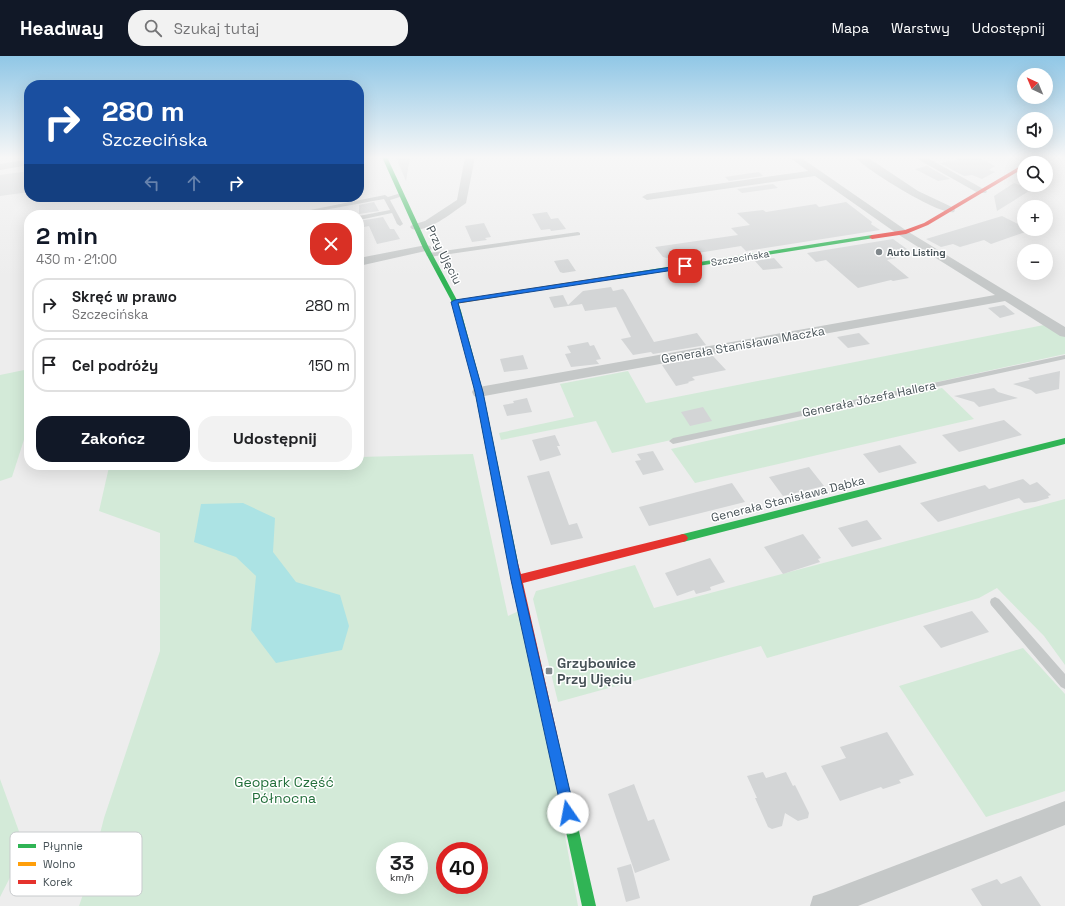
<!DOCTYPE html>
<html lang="pl">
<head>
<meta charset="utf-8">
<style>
	body { margin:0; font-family:"Space Grotesk",sans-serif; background:#f2f2f2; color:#202124; height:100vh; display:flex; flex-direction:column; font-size:15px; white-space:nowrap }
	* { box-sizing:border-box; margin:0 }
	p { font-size:13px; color:#757577 }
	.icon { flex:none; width:22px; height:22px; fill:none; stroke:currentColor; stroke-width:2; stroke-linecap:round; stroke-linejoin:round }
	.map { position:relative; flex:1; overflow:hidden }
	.sheet { position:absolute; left:24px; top:154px; width:340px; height:260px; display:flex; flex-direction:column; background:#fff; border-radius:16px; box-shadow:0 4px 16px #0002 }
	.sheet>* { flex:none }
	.hud { position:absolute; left:24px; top:24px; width:340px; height:122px; border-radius:16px; box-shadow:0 4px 16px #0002; background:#1a4fa0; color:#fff; overflow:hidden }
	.needle { width:26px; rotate:316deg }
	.fabs { position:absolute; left:1017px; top:12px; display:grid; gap:8px }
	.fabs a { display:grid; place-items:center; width:36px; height:36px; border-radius:50%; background:#fff; box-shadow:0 4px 16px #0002; font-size:20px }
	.speed { position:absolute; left:376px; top:786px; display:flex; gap:8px; font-size:20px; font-weight:700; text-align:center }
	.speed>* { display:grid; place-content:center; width:52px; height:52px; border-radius:50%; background:#fff; box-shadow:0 4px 16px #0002; line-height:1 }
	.speed small { font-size:10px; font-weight:400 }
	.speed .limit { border:6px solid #d22; background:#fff; color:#111 }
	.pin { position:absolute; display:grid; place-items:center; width:34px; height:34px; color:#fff; margin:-17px; border-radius:8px; box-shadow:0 2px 6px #0006 }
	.me { position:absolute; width:44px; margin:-22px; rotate:348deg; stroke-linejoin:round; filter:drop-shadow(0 0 3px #0008) }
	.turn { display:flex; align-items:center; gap:14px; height:84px; padding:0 12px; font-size:18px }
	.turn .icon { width:52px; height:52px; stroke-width:2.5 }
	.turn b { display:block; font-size:28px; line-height:34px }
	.lanes { display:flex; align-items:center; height:38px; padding:0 12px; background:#0003; justify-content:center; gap:20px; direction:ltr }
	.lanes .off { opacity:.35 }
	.round { display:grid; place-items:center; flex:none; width:42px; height:42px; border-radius:16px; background:#f2f2f2 }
	.overview { display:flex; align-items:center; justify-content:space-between; height:68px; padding:0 12px }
	h1 { font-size:24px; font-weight:800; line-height:30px; color:#111827 }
	.cta { display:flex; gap:8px; margin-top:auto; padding:8px 12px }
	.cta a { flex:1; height:46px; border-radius:16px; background:#111827; color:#fff; font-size:16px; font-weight:800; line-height:46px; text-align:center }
	.cta a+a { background:#f2f2f2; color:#202124 }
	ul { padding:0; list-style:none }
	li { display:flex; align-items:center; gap:12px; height:54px; margin:0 8px 6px; padding:0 4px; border:2px solid #e0e0e0; border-radius:16px }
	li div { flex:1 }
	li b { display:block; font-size:15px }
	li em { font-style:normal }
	header { display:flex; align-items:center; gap:24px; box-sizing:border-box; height:56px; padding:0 20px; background:#111827; color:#fff }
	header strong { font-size:19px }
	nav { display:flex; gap:22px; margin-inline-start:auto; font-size:14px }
	.search { width:280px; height:36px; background:#f2f2f2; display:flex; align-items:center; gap:10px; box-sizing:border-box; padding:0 14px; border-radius:16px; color:#757577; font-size:15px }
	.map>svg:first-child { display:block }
</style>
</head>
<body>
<header>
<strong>Headway</strong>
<div class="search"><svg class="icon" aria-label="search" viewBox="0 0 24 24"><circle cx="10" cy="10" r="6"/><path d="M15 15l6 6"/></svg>Szukaj tutaj</div>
<nav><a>Mapa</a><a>Warstwy</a><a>Udostępnij</a></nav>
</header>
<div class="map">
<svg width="1065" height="850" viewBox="0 0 1065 850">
	<rect width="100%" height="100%" fill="#ededed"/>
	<path fill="#d3ead8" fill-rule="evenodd" d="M1044,269L1065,281V298L612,397L596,365L501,384L499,377L574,361L560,328L628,315L646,347Z
		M29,313V368L12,421L0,425V319Z
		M942,332L974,363L695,427L671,393Z
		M473,398L508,560L523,553L578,850H79L89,821L104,762L160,595V477L99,455L109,411L144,409H359V401ZM385,795H419V829H385ZM445,795H479V829H445Z
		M1065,443V609L1044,580L997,532L979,542L767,602L761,590L558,646L533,543L536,535L635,509L654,552Z
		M1023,592L1065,638V735L986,761L899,630Z
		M0,723L25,792L0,841Z"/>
	<path fill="#ace3e4" d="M243,447L275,462L273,496L296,526L340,539L349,570L342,594L276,607L251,574L256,520L236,501L194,486L201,448Z"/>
	<path fill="#d3d5d6" d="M396,101H410L406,125Z
		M968,101H977L995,110L989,114L995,116L982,123L972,119L964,120L940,107L956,104L957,102Z
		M927,110L950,123L938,125L915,113Z
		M29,115V136L0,140V119Z
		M759,116L763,120L729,125L725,121Z
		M1014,127L1028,132L1026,133L1029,135L997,155L994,140Z
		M773,128L778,132L742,137L737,133Z
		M374,146L379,155L359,158V149Z
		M846,146L872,166L871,168L880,174L746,195L741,190L667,202L663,201L655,191L738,179L731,172L750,169L737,157L763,154L766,156L816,148L819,151Z
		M547,156L551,163L558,162L566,173L551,175L550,173L541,174L532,158Z
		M1002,160L1024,171V173L1031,174L991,188L984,184L960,191L953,188L941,191L926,183Z
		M383,161L390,173H394L400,183L377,188L369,170L359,172V165Z
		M484,167L491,181L485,182L487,184L472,186L465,170Z
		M893,183L914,198L887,204L909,222L893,225L891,224L858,232L826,204L816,206L807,197Z
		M774,202L783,212L763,214L755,205Z
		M568,203L576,215L563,217L560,216L554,205Z
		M611,231L613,235L623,233L626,237L654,286L697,277L706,289L653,298L651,296L633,299L621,283L631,281L616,251L585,255L582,248L554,252L549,241L563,239L568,249L583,235Z
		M1004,249L1015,258L1000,262L988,252Z
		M859,277L870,288L848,292L837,281Z
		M588,286L590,290L594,289L601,303L596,304L599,308L571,311L565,298L571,297L567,290Z
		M523,299L528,313L504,316L500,303Z
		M713,300L726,314L692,321L695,324L688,326L689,327L676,330L662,309Z
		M1060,315L1059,333L1036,338L1031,334L1013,328L1030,324L1028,322Z
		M994,332L998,336L1018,342L979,351L974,346L954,340Z
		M527,342L532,356L507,360L503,349L514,347L513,345Z
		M703,351L712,365L690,370L681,356Z
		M1004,364L1022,379L959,396L942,379Z
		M555,379L560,390H557L561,399L540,405L532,384Z
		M900,389L917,407L879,417L863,398Z
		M653,395L664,414L643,419L635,405L641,404L637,398Z
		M809,411L824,430L783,440L769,421Z
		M549,415L569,469L577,467L583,482L551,489L527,420Z
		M1023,423L1030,429L1037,426L1051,439L1048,440L1049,442L1035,446L1024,447L1019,442L938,466L920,447L985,429L989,433Z
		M732,427L745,446L649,470L639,451Z
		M867,464L882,483L852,491L838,472Z
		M803,478L821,502L818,503L820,506L783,518L764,491Z
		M710,502L725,526L710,531L711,534L704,536L696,538L694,534L677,540L665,517Z
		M972,555L989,576L941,592L923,570Z
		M887,676L914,719L899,724L901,727L883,733L881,731L840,745L821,710L846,702L840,691Z
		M763,716L766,722L786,716L793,730L795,729L809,757L808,762L798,765L785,757L782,770L772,773L768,771L755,742H757L747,720Z
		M634,728L648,765L654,763L670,804L635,817L608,738Z
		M631,808L640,842L626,846L617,812Z
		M1021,820L1041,850H982L971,833L997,823L1001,828Z"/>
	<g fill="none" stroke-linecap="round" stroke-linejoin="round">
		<path fill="#c5c8c8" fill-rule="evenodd" d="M401,137L404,139L403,140L390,144L403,168L400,170L397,168L392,157L359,164V160L390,154L384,143L308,157L305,155L385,139L388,141Z
			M578,176L580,177V179L429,201L426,199L429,197Z
			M1065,299V303L673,388L669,385L673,382Z
			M995,541L999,543L1065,618V633L1061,631L991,549L990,546L991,543Z"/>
		<path fill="#c5c8c8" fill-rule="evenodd" d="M465,101H475L466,147C453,156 428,177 412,173L410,171L412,169L425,165L457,144Z
			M789,101H800L907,175L1065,271V281L1060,280L1005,245L479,341L474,340L472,336L474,332L479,331L995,239L899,179L815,120L647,144L642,141L647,138L808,115Z
			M855,101H867L918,135L954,152L955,154L954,156C940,160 865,113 855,101Z
			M914,101H926L987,135L986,137H978Z
			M1031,101H1043L1035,107H1024Z
			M29,103V109L0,114V108Z
			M426,189L430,190L432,192L430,194L359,210V202Z
			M1065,745V769L858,850H810L813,840L823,837Z"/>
		<path fill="#30b455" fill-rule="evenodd" d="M382,101H387L429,192L458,246L461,255L483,336L518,507L517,510L513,511L509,510L508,507L475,336L455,255L452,246L423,192Z
			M872,179L874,180V182L610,224L607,222L610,220Z
			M1065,382V388L683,486L680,485L678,482L680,479L683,478Z
			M553,681L557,683L559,687L596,850H582L547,687L549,683Z"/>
		<path fill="#ff9f0a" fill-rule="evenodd" d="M610,220L613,222L612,223L455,248L452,246L455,244Z"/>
		<path fill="#e5322d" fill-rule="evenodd" d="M1024,108V112L928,169L906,178L872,183L869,181L872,179L905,174L924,167Z
			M683,478L686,479L688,482L686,485L683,486L523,527L559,687L557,691L553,693L549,691L511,524L508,507L509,504L513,503L517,504L521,518Z"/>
	</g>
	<linearGradient id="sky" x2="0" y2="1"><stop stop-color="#90c7e6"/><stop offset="0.46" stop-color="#f7f7f7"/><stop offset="1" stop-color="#f7f7f7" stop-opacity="0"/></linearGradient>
	<rect width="1065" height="220" fill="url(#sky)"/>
	<path fill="#1a73e8" stroke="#114b97" d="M685,209H687V212L458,247L483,336L521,524L575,757L573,762L568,764L564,762L562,757L511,524L475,336L451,246L455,244Z"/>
	<g fill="#81888c" stroke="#fff" stroke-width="1.5">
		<circle cx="879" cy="196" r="4"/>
		<rect x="545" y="611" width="8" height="8" rx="2"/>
	</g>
	<g text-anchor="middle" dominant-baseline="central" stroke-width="3" stroke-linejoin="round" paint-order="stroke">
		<g font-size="10" font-weight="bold" fill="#475257" stroke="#fff" text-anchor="start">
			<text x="887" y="196">Auto Listing</text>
		</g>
		<g font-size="10" fill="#475257" stroke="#fff">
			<text transform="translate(740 202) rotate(-9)">Szczecińska</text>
		</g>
		<g font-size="12" fill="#475257" stroke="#fff">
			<text transform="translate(444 199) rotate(63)">Przy Ujęciu</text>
			<text transform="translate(743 289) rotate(-10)">Generała Stanisława Maczka</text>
			<text transform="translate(869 343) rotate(-12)">Generała Józefa Hallera</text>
			<text transform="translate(788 443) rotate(-14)">Generała Stanisława Dąbka</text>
		</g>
		<g font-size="14" font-weight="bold" fill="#475257" stroke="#fff" text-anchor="start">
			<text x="557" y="607">Grzybowice<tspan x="557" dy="16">Przy Ujęciu</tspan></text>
		</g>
		<g font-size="14" fill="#216e39" stroke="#fff">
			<text x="284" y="726">Geopark Część<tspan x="284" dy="16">Północna</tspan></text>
		</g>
	</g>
	<rect x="10" y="776" width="132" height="64" rx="6" fill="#fff" stroke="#c8cbcd" stroke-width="1"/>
	<rect x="18" y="788" width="18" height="4" fill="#30b455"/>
	<rect x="18" y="806" width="18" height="4" fill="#ff9f0a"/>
	<rect x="18" y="824" width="18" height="4" fill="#e5322d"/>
	<g font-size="11" fill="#475257">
		<text x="43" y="794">Płynnie</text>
		<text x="43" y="812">Wolno</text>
		<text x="43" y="830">Korek</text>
	</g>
</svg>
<div class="fabs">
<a><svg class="needle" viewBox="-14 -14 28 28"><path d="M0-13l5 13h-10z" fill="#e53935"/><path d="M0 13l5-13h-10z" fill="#757577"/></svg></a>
<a><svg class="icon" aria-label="sound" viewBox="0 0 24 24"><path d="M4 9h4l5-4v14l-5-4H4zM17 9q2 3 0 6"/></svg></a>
<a><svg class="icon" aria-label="search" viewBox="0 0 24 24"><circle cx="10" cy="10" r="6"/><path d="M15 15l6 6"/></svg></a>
<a>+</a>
<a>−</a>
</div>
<div class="speed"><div>33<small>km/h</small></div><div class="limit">40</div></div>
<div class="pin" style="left:685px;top:210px;background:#d93025"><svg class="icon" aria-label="arrive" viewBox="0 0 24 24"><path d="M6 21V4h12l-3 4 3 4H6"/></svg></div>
<svg class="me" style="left:568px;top:757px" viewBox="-20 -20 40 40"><circle r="19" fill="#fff"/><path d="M0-13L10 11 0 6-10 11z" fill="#1a73e8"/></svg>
<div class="hud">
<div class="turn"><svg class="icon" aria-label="right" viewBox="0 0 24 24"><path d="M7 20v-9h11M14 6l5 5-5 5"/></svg><div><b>280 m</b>Szczecińska</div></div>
<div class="lanes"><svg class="icon off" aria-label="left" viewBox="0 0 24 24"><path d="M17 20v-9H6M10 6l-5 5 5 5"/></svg><svg class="icon off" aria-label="ahead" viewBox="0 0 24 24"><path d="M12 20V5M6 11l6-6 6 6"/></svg><svg class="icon" aria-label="right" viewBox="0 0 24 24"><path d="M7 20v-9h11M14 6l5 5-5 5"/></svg></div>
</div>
<section class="sheet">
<div class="overview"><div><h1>2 min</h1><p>430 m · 21:00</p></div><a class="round" style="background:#d93025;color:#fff"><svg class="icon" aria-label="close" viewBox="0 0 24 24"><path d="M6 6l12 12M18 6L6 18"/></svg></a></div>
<ul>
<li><svg class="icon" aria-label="right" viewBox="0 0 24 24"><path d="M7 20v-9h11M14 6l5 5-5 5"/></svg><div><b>Skręć w prawo</b><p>Szczecińska</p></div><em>280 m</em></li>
<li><svg class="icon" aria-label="arrive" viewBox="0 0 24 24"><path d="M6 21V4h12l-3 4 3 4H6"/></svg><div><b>Cel podróży</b></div><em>150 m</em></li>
</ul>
<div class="cta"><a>Zakończ</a><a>Udostępnij</a></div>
</section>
</div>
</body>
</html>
